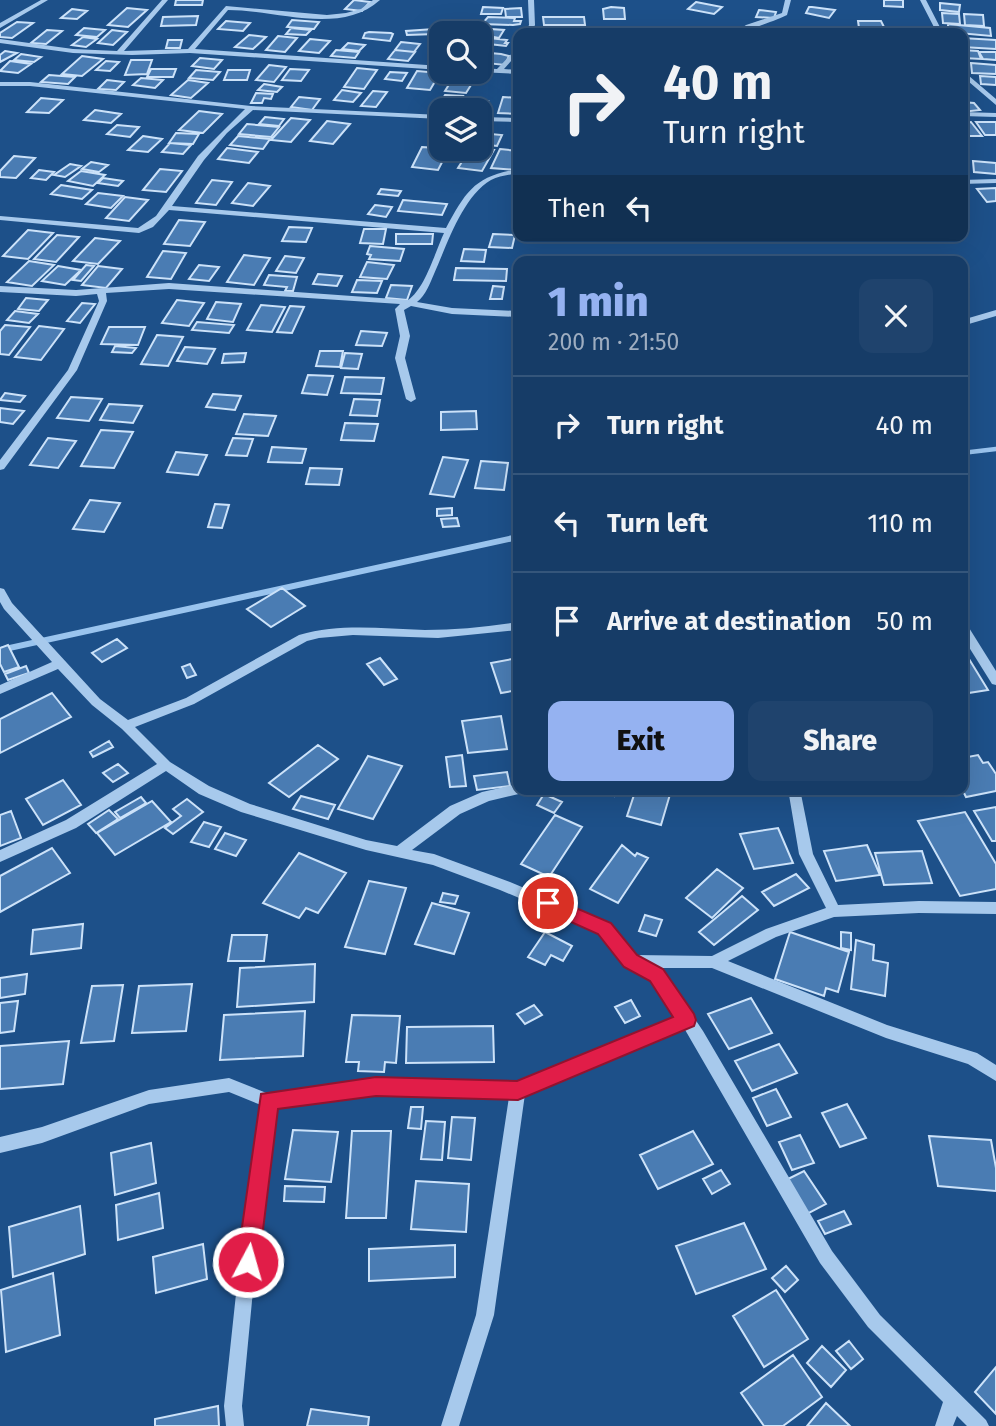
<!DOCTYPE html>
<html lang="en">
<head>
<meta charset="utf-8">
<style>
	body { margin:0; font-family:"Fira Sans",sans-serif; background:#1f436d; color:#f1f3f6; height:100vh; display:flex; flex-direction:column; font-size:26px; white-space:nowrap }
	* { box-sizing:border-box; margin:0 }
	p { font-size:23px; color:#9eadc0 }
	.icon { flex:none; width:38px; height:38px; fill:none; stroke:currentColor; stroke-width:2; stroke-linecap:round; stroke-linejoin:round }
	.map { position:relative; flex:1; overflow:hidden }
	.drawer { position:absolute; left:513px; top:256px; width:455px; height:539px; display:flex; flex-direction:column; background:#163c67; border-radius:14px; box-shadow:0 7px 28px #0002,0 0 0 2px #35567b }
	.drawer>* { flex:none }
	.guide { position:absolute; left:513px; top:28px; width:455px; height:214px; border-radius:14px; box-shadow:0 7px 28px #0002,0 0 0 2px #35567b; background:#163c67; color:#f1f3f6; overflow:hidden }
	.buttons { position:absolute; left:429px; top:21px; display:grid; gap:14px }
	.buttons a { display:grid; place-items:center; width:63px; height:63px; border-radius:14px; background:#163c67; box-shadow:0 7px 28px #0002,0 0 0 2px #35567b; font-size:35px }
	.pin { position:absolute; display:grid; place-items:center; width:60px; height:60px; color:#fff; margin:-30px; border:4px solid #fff; border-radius:50%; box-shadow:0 2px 7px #0007 }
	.me { position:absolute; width:77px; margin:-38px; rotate:6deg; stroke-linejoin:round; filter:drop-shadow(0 0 5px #0008) }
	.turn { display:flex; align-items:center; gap:24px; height:147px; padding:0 35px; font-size:32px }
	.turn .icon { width:91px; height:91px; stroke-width:2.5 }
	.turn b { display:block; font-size:49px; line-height:60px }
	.then { display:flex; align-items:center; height:66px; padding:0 35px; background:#0003; gap:14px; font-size:26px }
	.round { display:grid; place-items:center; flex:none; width:74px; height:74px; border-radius:14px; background:#1f436d }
	.overview { display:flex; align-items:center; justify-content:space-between; height:119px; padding:0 35px }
	h1 { font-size:42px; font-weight:800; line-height:52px; color:#95b2f1 }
	.action { display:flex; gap:14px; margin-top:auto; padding:14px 35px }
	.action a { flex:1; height:80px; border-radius:14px; background:#95b2f1; color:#111; font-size:28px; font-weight:800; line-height:80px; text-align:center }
	.action a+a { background:#1f436d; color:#f1f3f6 }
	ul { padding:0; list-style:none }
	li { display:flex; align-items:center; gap:21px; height:98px; padding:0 35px; border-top:2px solid #35567b }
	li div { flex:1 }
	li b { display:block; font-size:26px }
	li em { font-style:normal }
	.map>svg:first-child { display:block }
</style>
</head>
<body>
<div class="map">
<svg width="996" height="1426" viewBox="0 0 996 1426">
	<rect width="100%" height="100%" fill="#1d5089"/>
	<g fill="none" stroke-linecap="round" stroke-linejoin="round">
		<path stroke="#9ac4ee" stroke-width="4.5" d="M962,453L996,449"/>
		<path stroke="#9ac4ee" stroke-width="6" d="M0,650L518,537"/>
	</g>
	<path fill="#4a7cb3" stroke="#cce2f9" stroke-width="2" d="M176,0H203L202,5H175Z
		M354,0L370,2L362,11L345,9Z
		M884,0H903V7L884,6Z
		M696,2L722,7L714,14L688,9Z
		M940,3L960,5L959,12L940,10Z
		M483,7L503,8L501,14H481Z
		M611,7L624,8L625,19H604L603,9Z
		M809,7H812L835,10L829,18L806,13Z
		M127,8L147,10L128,27L108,25Z
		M521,8L522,17H506L505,9Z
		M72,9L87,11L77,19L61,18Z
		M759,10L776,12L774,18L756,17Z
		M942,13L959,14L960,24L943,23Z
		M964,14L983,15L984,26L965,25Z
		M198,16L196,25L161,26L163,17Z
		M488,17L515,18L514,21H521L520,24L513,25L482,24Z
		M543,17H584L585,25H544Z
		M292,20L319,22L314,29L287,27Z
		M226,21L250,23L243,31L218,29Z
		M858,21H881L884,27L859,28Z
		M17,22L33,23L12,38L0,37V33Z
		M948,24L990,28L991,36L948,32Z
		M453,26L473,27L469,33H448Z
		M84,28L105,30L97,37L76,35Z
		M291,28L311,30L306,35L286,34Z
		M476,28L504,30L499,38L472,33Z
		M434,29L435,34L407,35L406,31Z
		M47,30L62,31L46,44L31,43Z
		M112,30L127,32L113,45L98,43Z
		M369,32L391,33L393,34L390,41L363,38L365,33Z
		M249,35L266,37L253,49L235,47Z
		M278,36L297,38L285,52L266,50Z
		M83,37L97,39L86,47L72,45Z
		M480,37L507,40L505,43H508L506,46L480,43Z
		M962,38L996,40V49L962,47Z
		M310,39L330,41L319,53L299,51Z
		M168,40H182L180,48H166Z
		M401,42L420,44L414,52L395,50Z
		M348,43L365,45L359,51L342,49Z
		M336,50L359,52L355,58L331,56Z
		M395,50L415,52L408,61L388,59Z
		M962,50L978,51L981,59L963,58Z
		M5,51L17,53L0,62V55Z
		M979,52H996V60L983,59Z
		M490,53L501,54L509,56L505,65L486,63Z
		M21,54L41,57L34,62L14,60Z
		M82,56L103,59L82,76L62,74Z
		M200,58L222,60L214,69L192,66Z
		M131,60H152L147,74L125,75Z
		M10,61L31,64L18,73L0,71Z
		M106,61L119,62L110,71L96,70Z
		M971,63L996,65V74L972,73Z
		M269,65L286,67L274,82L256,80Z
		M357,68L377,70L364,89L344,87Z
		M151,69H176L173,77H147Z
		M290,69L309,70L301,81L282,80Z
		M196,70L220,72L213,80L189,78Z
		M228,70H250L247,80H224Z
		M417,71L440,73L430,90L407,88Z
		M390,72L407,73L402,81L385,79Z
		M49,75L75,77L68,84L41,82Z
		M455,75L476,77L466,93L445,91Z
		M980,76L996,77V85L981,84Z
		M141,78L163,80L155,88L133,85Z
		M107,80L124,82L116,90L98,89Z
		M188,80L208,83L191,98L171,95Z
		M264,84L282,87L277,92L258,90Z
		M342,90L361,93L353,102L334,100Z
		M373,91L387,92L376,107L361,106Z
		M256,93L273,94L271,99L264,98L262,103H251Z
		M445,95L463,96L456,110L436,111Z
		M299,97L320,99L312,110L291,107Z
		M503,97L518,98V114L498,113Z
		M41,98L63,100L49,113L27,112Z
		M469,99L488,101L482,112L464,110Z
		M962,102L974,103L980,110L962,112Z
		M95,110L121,114L111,123L84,120Z
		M199,111L222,114L203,133L179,130Z
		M265,117L284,119L279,126L259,124Z
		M291,118L310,120L291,142L271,140Z
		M327,121L350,124L333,144L310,141Z
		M971,122L982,136H963L962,123Z
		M976,122H996V135H985Z
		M247,124L279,127L271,137L239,134Z
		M117,125L139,127L130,137L107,134Z
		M176,133L199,134L193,144L169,143Z
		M480,133L502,135L497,146L480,144Z
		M143,136L162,139L148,152L128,150Z
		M238,136L270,139L263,149L230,145Z
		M170,143L191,145L183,154L162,152Z
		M422,147L449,149L438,170L412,167Z
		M227,148L258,152L249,163L218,159Z
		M470,149L494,150L482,171L458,168Z
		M500,149L518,151L516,170L491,168Z
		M14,156L35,158L16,178L0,177V171Z
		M973,161L996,163V174L974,172Z
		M91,162L108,165L99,172L82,169Z
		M70,164L81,166L65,177L54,175Z
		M160,169L182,171L166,192L143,190Z
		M39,170L54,172L46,180L31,178Z
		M81,171L105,175L93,186L68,181Z
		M103,178L123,181L118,186L98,183Z
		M212,180L232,182L216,205L196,203Z
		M248,183L270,186L253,206L232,203Z
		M61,185L92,190L82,199L51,194Z
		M996,188V201L987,202L977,189Z
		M381,189L401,191L398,196L378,194Z
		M98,193L123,196L111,208L86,204Z
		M125,197L148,200L129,221L106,218Z
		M403,200L447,204L442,215L398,211Z
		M375,205L392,207L386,217L368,214Z
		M179,220L205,222L190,246L164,244Z
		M289,227L312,228L306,242L282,241Z
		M364,229H386L383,244L360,243Z
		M28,230L53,233L28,259L3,256Z
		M396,234H433L432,244H396Z
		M493,234L515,235L512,248L489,247Z
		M57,235L79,237L56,262L34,259Z
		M95,238L120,241L98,264L73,261Z
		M370,246L404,249L400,261L369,259L371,255L367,254Z
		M464,249L486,250L484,262L461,261Z
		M163,251L186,253L171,279L147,277Z
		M244,255L270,258L254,285L227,282Z
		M285,256L304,258L296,273L276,271Z
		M541,256L625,261H540Z
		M29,261L54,265L32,286L7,282Z
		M367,262L394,265L387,279L360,277Z
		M86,265L94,266L81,281L73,280Z
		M199,265L219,267L209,281L189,279Z
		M58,266L81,270L65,285L42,281Z
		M98,266L122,269L106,288L82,285Z
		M456,268L507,269L506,281L454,280Z
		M318,274L342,276L337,286L313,284Z
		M269,275L297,277L293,291H285L287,287L264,285Z
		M357,280L382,281L377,293L352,292Z
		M391,285L412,286L407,300L386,298Z
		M493,286L504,287L502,299H490Z
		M26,298L48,300L39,311L18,309Z
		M177,300L204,303L189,326L162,323Z
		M216,302L241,304L233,322L207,319Z
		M82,303L95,304L80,323L67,321Z
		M261,305L285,307L272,332L247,330Z
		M290,306L304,307L292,333L277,332Z
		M15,311L38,314L29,323L7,320Z
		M197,322L234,325L229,333L192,330Z
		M5,325L30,327L9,355L0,354V331Z
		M39,326L64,329L41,360L15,357Z
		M109,327H145L138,345L101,344Z
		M361,331L387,333L382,346L356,345Z
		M157,335L183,337L168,366L141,364Z
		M115,346L136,348L132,353L112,352Z
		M185,347L215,349L207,364L177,361Z
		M320,351H343L340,367L316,366Z
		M246,353L244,362L222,363L224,354Z
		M345,353L362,354L358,369L341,368Z
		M308,375L333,376L327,395L302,393Z
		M345,377L384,378L381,394L341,393Z
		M5,393L25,396L20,402L0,400Z
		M213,394L241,396L235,410L206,407Z
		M71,397L102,399L89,421L57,418Z
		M354,399L380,400L377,416L350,415Z
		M109,404L142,406L133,423L100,420Z
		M0,408L24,411L13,424L0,422Z
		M476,411L477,429L441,430V412Z
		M244,414L276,416L268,436L236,434Z
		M345,423L378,424L374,441L341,440Z
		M101,430L133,432L114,468L81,466Z
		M48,438L76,441L58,468L30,465Z
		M233,438L253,439L247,456L226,455Z
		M272,447L306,449L302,463L268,462Z
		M176,452L207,455L198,475L167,472Z
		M443,457L468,460L454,497L430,494Z
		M481,461L508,463L504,490L475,488Z
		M310,468L342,469L339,485L306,484Z
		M90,500L120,503L104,532L73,529Z
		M215,504L229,505L222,528L208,527Z
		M452,508V515L437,516V509Z
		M457,518L459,526L443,527L441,519Z
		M282,588L305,606L271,627L247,609Z
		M117,639L127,648L102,662L92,653Z
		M8,645L19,667L4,672L0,664V648Z
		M380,658L397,679L384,685L367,664Z
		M518,658V690L501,693L491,663Z
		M969,659L988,690L962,694V660Z
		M190,664L196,675L187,678L182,667Z
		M26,666L29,673L8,680L5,674Z
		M52,693L71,717L0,753V719Z
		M501,716L507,749L468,753L462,721Z
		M109,741L113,747L93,757L90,752Z
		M318,745L338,759L289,797L269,783Z
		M462,755L466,786L450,787L446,757Z
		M978,755L983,763L988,762L996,774V791L966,797L962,789V758Z
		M368,756L402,766L373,819L338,809Z
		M118,764L128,773L113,782L103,773Z
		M507,772L510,786L477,790L474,776Z
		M63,780L81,805L43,825L26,799Z
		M579,789H616L614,796Z
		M636,789L671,791L661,825L627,816Z
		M544,794L562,802L554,813L537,805Z
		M301,796L335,805L328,819L293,809Z
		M141,797L146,803L120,818L115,812Z
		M187,799L203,812L173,834L165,828L181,816L173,809Z
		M152,801L171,822L115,855L97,833Z
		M996,807V841H992L974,811Z
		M109,810L118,819L96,833L88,824Z
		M11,811L21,838L0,846V815Z
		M965,812L996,864V889L960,896L918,821Z
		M555,815L582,827L549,877L521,864Z
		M204,822L221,827L209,847L191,842Z
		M778,828L793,863L754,869L740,834Z
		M225,833L246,840L236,856L215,849Z
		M622,845L635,856L637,853L648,858L618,903L590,889Z
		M867,845L880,875L836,881L824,851Z
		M52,848L70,873L0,912V876Z
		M922,851L932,883L884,885L875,853Z
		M299,853L346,873L318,913L306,908L299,918L263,903Z
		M717,869L743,888L712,918L686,898Z
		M796,874L809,888L774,906L762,892Z
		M369,881L406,888L385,954L345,947Z
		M443,893L458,896L455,904L440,902Z
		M742,896L758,910L714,945L699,932Z
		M432,903L469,913L454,954L415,944Z
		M645,915L662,920L656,936L639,931Z
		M83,924L81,948L31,954L33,930Z
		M545,932L572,946L563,961L551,955L545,965L528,957Z
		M790,932L849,952L838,992L826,988L824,996L775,979Z
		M841,932L851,933V950L841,948Z
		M232,935H267L264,961H228Z
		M856,940L874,945L873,960L888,963L885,996L851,989Z
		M315,964L314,1002L237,1007L240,968Z
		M27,974L25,994L0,998V978Z
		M192,984L186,1031L132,1033L139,986Z
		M123,985L114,1041L81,1043L92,986Z
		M751,998L772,1033L729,1049L708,1014Z
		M631,1000L640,1016L625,1023L615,1007Z
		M18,1001L14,1031L0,1033V1003Z
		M534,1005L542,1015L525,1024L517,1014Z
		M305,1011L303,1056L220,1060L224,1015Z
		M352,1015L400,1016L396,1063L385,1062L384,1072L358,1071L359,1062H346Z
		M493,1026L494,1062L406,1063L407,1027Z
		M69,1041L63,1084L0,1089V1046Z
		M779,1044L797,1073L752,1091L735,1061Z
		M776,1089L791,1117L767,1126L753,1098Z
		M847,1104L866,1138L840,1147L822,1113Z
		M411,1107H423L421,1129L408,1128Z
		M452,1117L475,1118L471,1160L448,1158Z
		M426,1121L445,1122L442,1160L421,1159Z
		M293,1130L338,1132L331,1182L285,1179Z
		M352,1131H391L386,1218H346Z
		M693,1131L713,1164L658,1189L640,1155Z
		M800,1135L814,1163L792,1170L779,1142Z
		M929,1136L991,1140L996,1168V1191L938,1186Z
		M151,1143L156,1183L115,1195L111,1153Z
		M721,1170L730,1184L712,1194L703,1179Z
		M804,1171L826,1204L807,1214L786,1180Z
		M416,1181L469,1184L466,1232L411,1229Z
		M285,1186L325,1187L324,1202L284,1201Z
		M159,1193L163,1228L118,1240L116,1205Z
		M80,1206L85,1254L13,1277L9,1227Z
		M844,1211L851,1224L825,1234L818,1221Z
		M744,1223L766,1269L696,1294L676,1246Z
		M203,1244L207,1279L156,1293L153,1257Z
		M455,1245V1277L369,1281V1249Z
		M786,1266L798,1280L785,1292L772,1278Z
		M53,1273L60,1335L6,1352L1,1290Z
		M776,1290L808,1339L764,1367L733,1316Z
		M849,1341L863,1359L851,1369L836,1351Z
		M822,1346L846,1370L831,1387L807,1363Z
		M793,1355L822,1397L783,1426H764L741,1393Z
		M996,1367V1414L975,1392Z
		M826,1403L850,1426H807Z
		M218,1406L219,1426H155V1419Z
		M311,1409L369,1417L368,1426H307Z"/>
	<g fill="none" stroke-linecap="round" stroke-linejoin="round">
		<path fill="#a7c9ec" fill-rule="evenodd" d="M41,0H48L0,28V23Z
			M162,0H168L124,51L188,49L226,6L327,15L346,13L361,9L373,0H380C340,36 276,10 228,10L195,49L441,66V70L190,53L132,55L73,53L0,43V39L73,49L117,51Z
			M528,0H534L535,25L531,33H525L529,25Z
			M785,0H791L787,15C780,19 741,33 735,33L746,25L782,13Z
			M920,0H926L943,33H937Z
			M518,47V53L504,69L518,70V74L479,72L480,68L497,69Z
			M962,70L996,99V105L962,76Z
			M0,82H30L251,106L441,115V119L253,110L227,133L204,160L172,206L446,228C466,191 475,176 518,169V173C509,175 499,176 491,180C462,197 447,245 434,274C430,283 426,295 417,302L452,308L518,311V317L452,314L411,306L404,310L410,336L405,358L416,399L411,402L406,399L395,358L400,336L395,309L400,304L169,289L106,293L107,301L77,370L4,469L0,470V460L68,370L99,301L97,294L76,296L0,292V286L76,290L169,283L408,300C425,289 435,252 444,233L169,210L153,227L139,233L0,220V216L138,228L156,216L198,156L245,109L30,86H0Z
			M962,112L996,113V117L962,116Z
			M480,117L518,118V122L480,121Z
			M996,179V183L962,184V180Z
			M996,310V316L962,326V320Z
			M0,588L4,589L12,603L100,699L128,720L186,698L299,635C341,623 382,629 425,630C456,630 487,627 518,622V630L438,638L353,635L319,638L307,641L194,704L135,727L170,762L209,786L250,804L366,840L397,846L450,806L482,792L518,784V789H524L523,793L489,801L460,814L412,850L434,854L510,882L610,924L635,955L712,956L766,929L826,908L799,854L788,789H800L813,854L838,905L919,901L996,902V914L919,913L834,917L776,937L728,961L887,1025L977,1053L996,1065V1081L968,1064L886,1038L712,968H657L662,970L703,1031L832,1251L880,1315L986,1420L989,1426H967L957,1416L953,1426H935L943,1402L868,1327L820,1263L684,1028L525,1094L494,1315L459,1426H441L476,1315L509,1097L376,1094L276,1107L258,1238L242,1406L244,1426H226L224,1406L242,1238L261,1105L229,1092L149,1104L42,1143L0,1153V1137L42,1127L149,1090L229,1078L269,1094L376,1080L518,1083L677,1017L652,980L626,965L600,932L500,890L433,865L366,850L241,812L199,794L166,771L76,828L0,862V850L66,820L157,764L122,729L92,705L58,669L0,694V685L52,662L4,609L0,602Z
			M962,622L966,623L996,671V685L992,684L962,636Z"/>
	</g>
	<path fill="#e11d48" stroke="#92132f" stroke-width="2" d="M548,896L611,923L637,955L663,969L694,1014L696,1020L694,1026L518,1100L376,1096L278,1109L259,1262L255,1270L248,1273L240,1270L237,1262L261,1094L376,1077L517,1081L673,1017L650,981L624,967L598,934L542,909L539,903L542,898Z"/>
</svg>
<div class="buttons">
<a><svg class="icon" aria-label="search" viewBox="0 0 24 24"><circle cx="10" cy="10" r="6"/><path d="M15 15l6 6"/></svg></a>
<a><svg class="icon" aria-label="layers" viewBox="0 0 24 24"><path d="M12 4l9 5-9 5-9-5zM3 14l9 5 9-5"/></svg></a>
</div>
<div class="pin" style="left:548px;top:903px;background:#d93025"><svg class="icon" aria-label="arrive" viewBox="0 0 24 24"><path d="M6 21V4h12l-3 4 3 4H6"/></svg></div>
<svg class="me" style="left:248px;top:1262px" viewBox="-20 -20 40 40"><circle r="17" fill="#e11d48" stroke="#fff" stroke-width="3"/><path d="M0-11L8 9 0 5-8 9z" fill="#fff"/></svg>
<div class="guide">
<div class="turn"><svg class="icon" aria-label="right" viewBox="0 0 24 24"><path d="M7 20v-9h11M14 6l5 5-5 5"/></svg><div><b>40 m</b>Turn right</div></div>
<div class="then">Then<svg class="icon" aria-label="left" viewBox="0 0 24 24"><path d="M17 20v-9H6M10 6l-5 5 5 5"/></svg></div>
</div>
<section class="drawer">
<div class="overview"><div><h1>1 min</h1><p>200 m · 21:50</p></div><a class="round"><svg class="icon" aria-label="close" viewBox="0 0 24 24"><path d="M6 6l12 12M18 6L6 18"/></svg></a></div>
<ul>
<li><svg class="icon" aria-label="right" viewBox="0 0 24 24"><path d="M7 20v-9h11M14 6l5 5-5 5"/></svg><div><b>Turn right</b></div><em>40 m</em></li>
<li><svg class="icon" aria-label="left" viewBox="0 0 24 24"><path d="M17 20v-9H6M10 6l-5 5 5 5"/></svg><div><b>Turn left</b></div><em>110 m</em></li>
<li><svg class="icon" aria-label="arrive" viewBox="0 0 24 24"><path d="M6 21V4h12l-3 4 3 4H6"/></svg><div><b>Arrive at destination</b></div><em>50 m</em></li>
</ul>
<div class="action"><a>Exit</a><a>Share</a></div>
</section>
</div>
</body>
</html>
